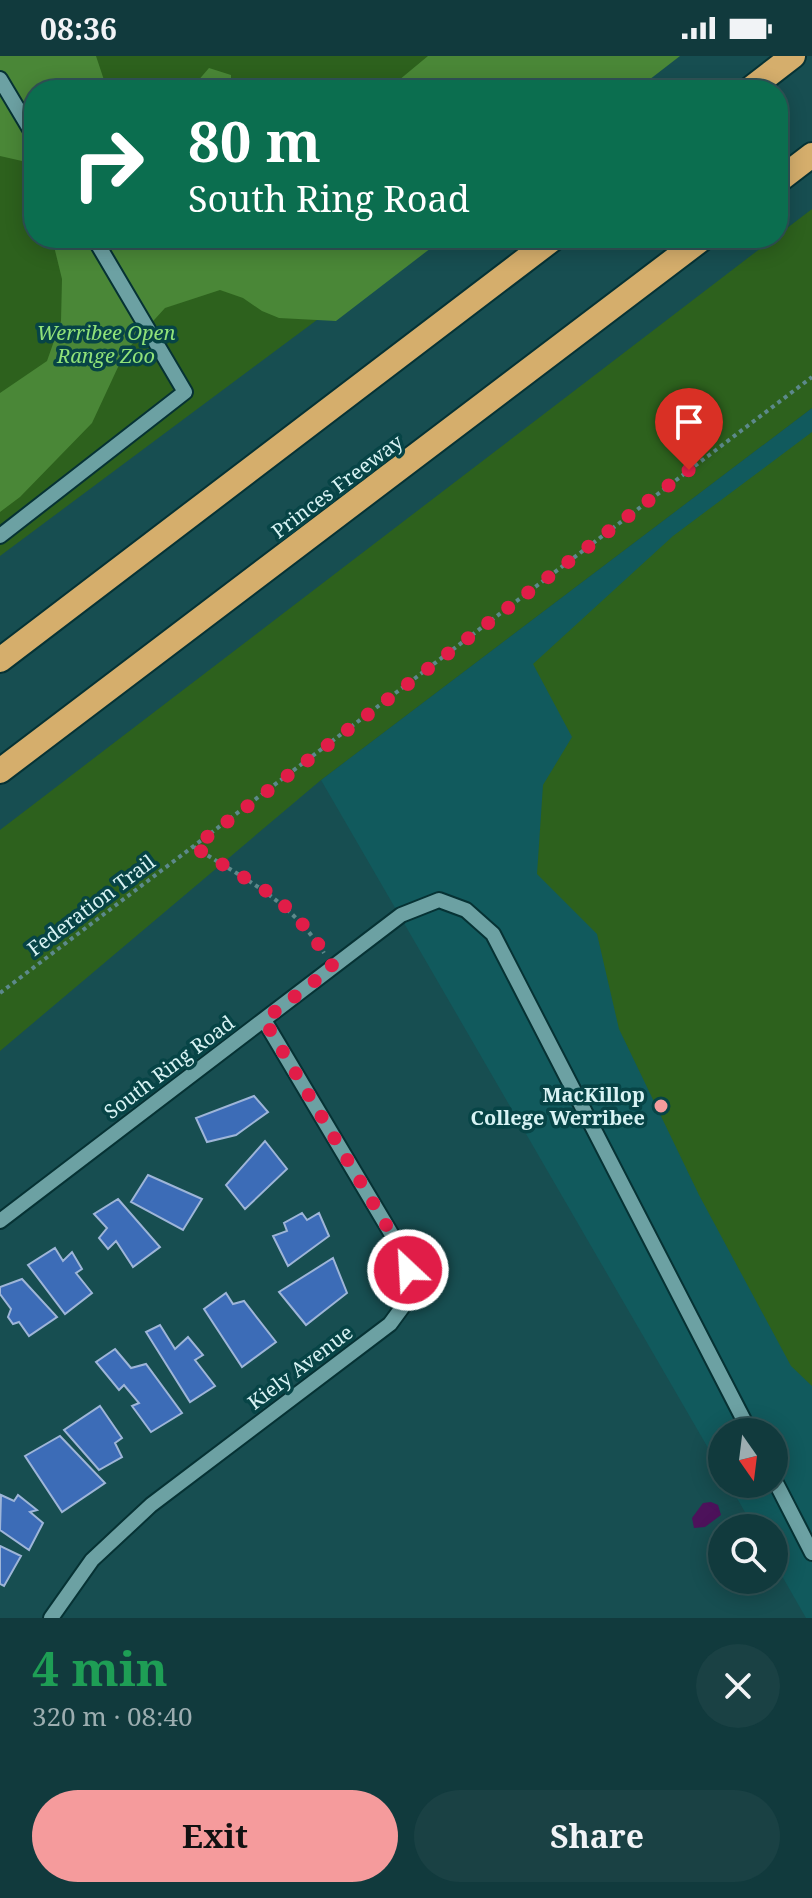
<!DOCTYPE html>
<html lang="en">
<head>
<meta charset="utf-8">
<style>
	body { margin:0; font-family:"Noto Serif",serif; background:#1a4144; color:#f1f3f6; height:100vh; display:flex; flex-direction:column; font-size:30px; white-space:nowrap }
	* { box-sizing:border-box; margin:0 }
	p { font-size:26px; color:#9cadb0 }
	.icon { flex:none; width:44px; height:44px; fill:none; stroke:currentColor; stroke-width:2; stroke-linecap:round; stroke-linejoin:round }
	.map { position:relative; height:1562px; overflow:hidden }
	.panel { display:flex; flex-direction:column; background:#113a3d; flex:1 }
	.panel>* { flex:none }
	.guide { position:absolute; left:24px; top:24px; width:764px; height:168px; border-radius:32px; box-shadow:0 4px 20px #0003,0 0 0 2px #305457; background:#0b6e4f; color:#fff; overflow:hidden }
	.needle { width:52px; rotate:166deg }
	.controls { position:absolute; left:708px; top:1362px; display:grid; gap:16px }
	.controls a { display:grid; place-items:center; width:80px; height:80px; border-radius:50%; background:#113a3d; box-shadow:0 4px 20px #0003,0 0 0 2px #305457; font-size:40px }
	.pin { position:absolute; display:grid; place-items:center; width:68px; height:68px; color:#fff; margin:-82px -34px; border-radius:50% 50% 50% 0; rotate:-45deg; box-shadow:0 0 8px #0007 }
	.pin .icon { rotate:45deg }
	.me { position:absolute; width:88px; margin:-44px; rotate:335deg; stroke-linejoin:round; filter:drop-shadow(0 0 6px #0008) }
	.turn { display:flex; align-items:center; gap:28px; height:168px; padding:0 32px; font-size:36px }
	.turn .icon { width:104px; height:104px; stroke-width:2.5 }
	.turn b { display:block; font-size:56px; line-height:68px }
	.round { display:grid; place-items:center; flex:none; width:84px; height:84px; border-radius:42px; background:#1a4144 }
	.overview { display:flex; align-items:center; justify-content:space-between; height:136px; padding:0 32px }
	h1 { font-size:48px; font-weight:700; line-height:60px; color:#1e9e55 }
	.cta { display:flex; gap:16px; margin-top:auto; padding:16px 32px }
	.cta a { flex:1; height:92px; border-radius:48px; background:#f59b9c; color:#111; font-size:32px; font-weight:700; line-height:92px; text-align:center }
	.cta a+a { background:#1a4144; color:#f1f3f6 }
	.status { display:flex; justify-content:space-between; align-items:center; height:56px; padding:0 40px; background:#113a3d; direction:ltr }
	.status svg { height:22px; fill:currentColor }
	.map>svg:first-child { display:block }
</style>
</head>
<body>
<div class="status"><b>08:36</b><svg viewBox="0 0 49 12"><path d="M0 12V9h3v3zM5 12V6h3v6zM10 12V3h3v9zM15 12V0h3v12zM26 1h20v11H26zM47 4h2v5h-2z"/></svg></div>
<div class="map">
<svg width="812" height="1562" viewBox="0 0 812 1562">
	<rect width="100%" height="100%" fill="#174e51"/>
	<path fill="#115a5d" d="M812,352V1562H806L774,1506V1472H754L729,1428H774V1376H722V1416L321,724Z"/>
	<path fill="#2d611d" d="M0,0H671L625,34H34V182H427L0,500Z
		M812,153V352L321,724L0,995V774L774,182H778V179Z
		M812,376V1330L791,1310L699,1139L619,973L597,878L537,818L543,729L572,681L533,608L673,480Z"/>
	<path fill="#4a8737" d="M0,0H96L107,33L34,34V132L22,105L0,100Z
		M428,0H680L636,34H387Z
		M209,12L231,19V34H190Z
		M52,182H444L336,265L279,262L262,255L243,242L220,234L165,252L125,296L92,367L20,441L0,456V337L47,305L61,265L62,223Z"/>
	<path fill="#4d125b" d="M711,1446L718,1449L721,1459L705,1471L694,1472L692,1462L703,1447Z"/>
	<path fill="#3c6cb7" stroke="#9eb5d8" stroke-width="2" d="M254,1040L268,1056L236,1079L207,1086L196,1062Z
		M265,1085L287,1113L245,1153L226,1129Z
		M148,1119L202,1143L183,1174L131,1146Z
		M118,1143L160,1191L133,1211L116,1185L108,1193L99,1182L107,1172L94,1158Z
		M302,1157L307,1164L319,1157L329,1180L288,1210L273,1180L287,1175L284,1167Z
		M55,1192L63,1205L72,1196L82,1213L76,1217L92,1237L65,1258L28,1209Z
		M333,1202L347,1237L306,1269L279,1236Z
		M22,1223L57,1261L29,1280L19,1266L13,1268L8,1261L11,1253L0,1238V1231Z
		M226,1237L233,1248L244,1245L276,1286L242,1311L204,1253Z
		M160,1269L175,1293L188,1281L203,1299L195,1304L215,1330L190,1346L146,1276Z
		M115,1293L131,1312L146,1308L182,1357L151,1376L132,1350L139,1347L124,1329L119,1334L96,1306Z
		M100,1350L122,1382L115,1387L122,1401L99,1414L64,1374Z
		M60,1380L105,1427L62,1456L25,1400Z
		M1,1439L14,1445L18,1439L37,1454L30,1456L43,1467L29,1494L0,1474Z
		M0,1490L21,1500L4,1530L0,1528Z"/>
	<g fill="none" stroke-linecap="round" stroke-linejoin="round">
		<g stroke="#063234" stroke-width="18">
			<path id="minor" d="M0,23L34,80
				M0,480L185,336L94,182
				M0,1165L401,859L439,844L466,854L493,878L750,1376
				M774,1423L812,1497
				M51,1562L92,1504L151,1449L390,1268L415,1234L401,1194L264,964"/>
		</g>
		<g stroke="#063234" stroke-width="28">
			<path id="highway" d="M749,34L793,0
				M778,125L812,99
				M0,604L554,182
				M0,715L703,182"/>
		</g>
		<path stroke="#5c898b" stroke-width="4" stroke-dasharray="4 4" stroke-linecap="butt" d="M194,791C246,824 289,843 324,897
			M0,937L812,321"/>
		<use href="#minor" stroke="#6ca1a3" stroke-width="14"/>
		<use href="#highway" stroke="#d5ae6c" stroke-width="24"/>
	</g>
	<g fill="none" stroke-linecap="round" stroke-linejoin="round">
		<path stroke="#e11d48" stroke-width="14" stroke-dasharray="0 25.2" d="M408,1214L401,1194L264,964L333,911L311,877L276,841L194,791L689,414"/>
	</g>
	<circle fill="#f59b9c" stroke="#074446" stroke-width="3" cx="661" cy="1050" r="8"/>
	<g text-anchor="middle" dominant-baseline="central" stroke-width="7" stroke-linejoin="round" paint-order="stroke">
		<g font-size="20" font-style="italic" fill="#90e279" stroke="#074446">
			<text x="106" y="276">Werribee Open<tspan x="106" dy="23">Range Zoo</tspan></text>
		</g>
		<g font-size="20" fill="#d8f3f4" stroke="#074446">
			<text transform="translate(337 430) rotate(-37)">Princes Freeway</text>
			<text transform="translate(91 849) rotate(-37)">Federation Trail</text>
			<text transform="translate(169 1011) rotate(-37)">South Ring Road</text>
			<text transform="translate(300 1311) rotate(-37)">Kiely Avenue</text>
		</g>
		<g font-size="20" font-weight="bold" fill="#d8f3f4" stroke="#074446" text-anchor="end">
			<text x="645" y="1038">MacKillop<tspan x="645" dy="23">College Werribee</tspan></text>
		</g>
	</g>
</svg>
<div class="controls">
<a><svg class="needle" viewBox="-14 -14 28 28"><path d="M0-13l5 13h-10z" fill="#e53935"/><path d="M0 13l5-13h-10z" fill="#9cadb0"/></svg></a>
<a><svg class="icon" aria-label="search" viewBox="0 0 24 24"><circle cx="10" cy="10" r="6"/><path d="M15 15l6 6"/></svg></a>
</div>
<div class="pin" style="left:689px;top:414px;background:#d93025"><svg class="icon" aria-label="arrive" viewBox="0 0 24 24"><path d="M6 21V4h12l-3 4 3 4H6"/></svg></div>
<svg class="me" style="left:408px;top:1214px" viewBox="-20 -20 40 40"><circle r="17" fill="#e11d48" stroke="#fff" stroke-width="3"/><path d="M0-11L8 9 0 5-8 9z" fill="#fff"/></svg>
<div class="guide">
<div class="turn"><svg class="icon" aria-label="right" viewBox="0 0 24 24"><path d="M7 20v-9h11M14 6l5 5-5 5"/></svg><div><b>80 m</b>South Ring Road</div></div>
</div>
</div>
<section class="panel">
<div class="overview"><div><h1>4 min</h1><p>320 m · 08:40</p></div><a class="round"><svg class="icon" aria-label="close" viewBox="0 0 24 24"><path d="M6 6l12 12M18 6L6 18"/></svg></a></div>
<div class="cta"><a>Exit</a><a>Share</a></div>
</section>
</body>
</html>
